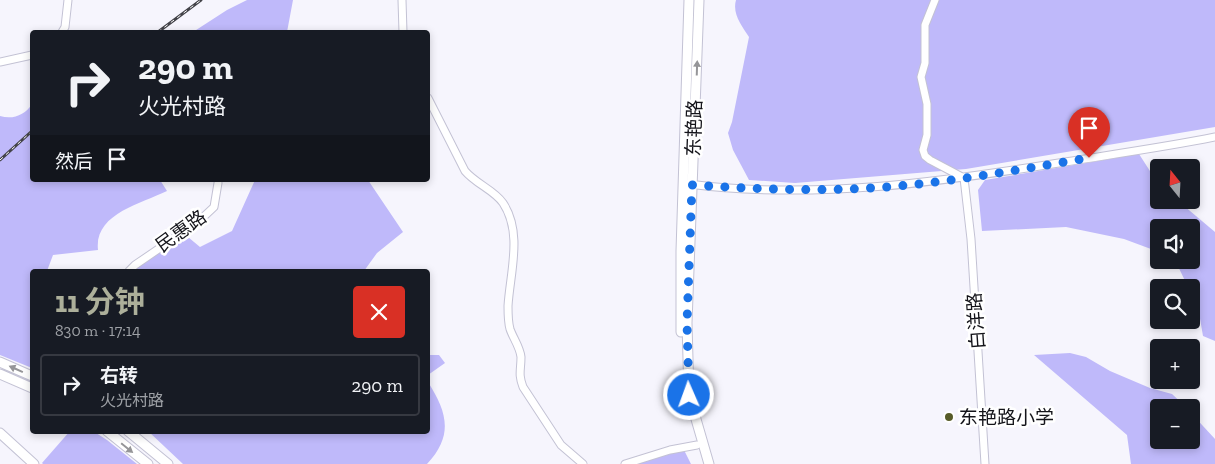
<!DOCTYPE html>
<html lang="zh">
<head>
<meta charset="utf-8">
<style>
	body { margin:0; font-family:"Zilla Slab","Noto Sans SC",serif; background:#242831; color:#f1f3f6; height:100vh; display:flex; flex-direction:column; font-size:19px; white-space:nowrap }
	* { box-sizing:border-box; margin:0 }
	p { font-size:16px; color:#9ea1a6 }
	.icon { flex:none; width:28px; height:28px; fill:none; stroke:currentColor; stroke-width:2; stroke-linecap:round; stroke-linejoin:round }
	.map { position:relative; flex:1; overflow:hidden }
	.panel { position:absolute; left:30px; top:269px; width:400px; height:165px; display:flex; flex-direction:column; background:#171b24; border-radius:5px; box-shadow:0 2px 8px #0003 }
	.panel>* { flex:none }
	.top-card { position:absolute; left:30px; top:30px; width:400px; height:152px; border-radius:5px; box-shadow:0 2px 8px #0003; background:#171b24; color:#f1f3f6; overflow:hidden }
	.needle { width:32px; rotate:342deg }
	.buttons { position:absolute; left:1150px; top:159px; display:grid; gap:10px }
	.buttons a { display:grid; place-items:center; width:50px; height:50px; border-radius:5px; background:#171b24; box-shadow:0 2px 8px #0003; font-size:25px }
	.pin { position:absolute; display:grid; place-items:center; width:42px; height:42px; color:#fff; margin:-51px -21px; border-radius:50% 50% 50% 0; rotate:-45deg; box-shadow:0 0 5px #0007 }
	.pin .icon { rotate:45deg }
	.me { position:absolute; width:55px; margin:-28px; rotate:358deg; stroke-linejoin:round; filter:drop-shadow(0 0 4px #0008) }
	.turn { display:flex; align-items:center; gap:18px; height:105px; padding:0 25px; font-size:22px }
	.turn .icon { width:65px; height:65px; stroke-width:2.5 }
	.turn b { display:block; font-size:35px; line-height:42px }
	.then { display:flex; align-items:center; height:48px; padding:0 25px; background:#0003; gap:10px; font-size:19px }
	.round { display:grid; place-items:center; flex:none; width:52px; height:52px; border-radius:5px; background:#242831 }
	.headline { display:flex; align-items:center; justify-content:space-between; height:85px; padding:0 25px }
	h1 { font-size:30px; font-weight:700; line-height:38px; color:#acaf9a }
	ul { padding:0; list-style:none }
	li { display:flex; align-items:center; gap:15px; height:62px; margin:0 10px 8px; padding:0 15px; border:2px solid #363941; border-radius:5px }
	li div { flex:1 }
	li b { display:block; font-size:19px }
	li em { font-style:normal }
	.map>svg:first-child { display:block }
</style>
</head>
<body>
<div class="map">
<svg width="1215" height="464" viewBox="0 0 1215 464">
	<rect width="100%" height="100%" fill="#f6f5fd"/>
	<path fill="#bfb9fa" d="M247,0H293L287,32H193L227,10Z
		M736,0H1215V127L966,169L795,183L749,180L733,150L728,133L732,122L749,37C742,26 732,14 736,0Z
		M32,104V180H160L167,191C140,204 94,214 98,250L53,255L47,271H32V368L0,355V116C13,120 25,115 32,104Z
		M1139,154L1159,185V200H1177L1215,232V341L1203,336L1199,313L1191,295V288L1188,287L1175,260H1191V228H1159V252L1124,239L1066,227L982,231L978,190L985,180Z
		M255,180H368L403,232L377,253L364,271H129L182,232L200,247L232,231Z
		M1070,353L1086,357L1110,371L1150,388L1172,394L1186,407L1159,408V440H1191V413L1215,439V464H1131L1127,435L1034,355Z
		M428,355H439L445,363L428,375Z
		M428,382C447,412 454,435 427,464H183L148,431H428Z
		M70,431H93L107,440L137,464H43L42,463Z
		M684,450L691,464H636Z"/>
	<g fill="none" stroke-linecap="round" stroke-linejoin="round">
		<g stroke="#c3c2d4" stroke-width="9">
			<path id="minor" d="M402,0L403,32
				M935,0L925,25V63L921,77L927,104V135L923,150L925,156L930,160L964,178L971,239L985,464
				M62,32L65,27L68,0
				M0,62L32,55
				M428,98L465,171C476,184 494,190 503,203C523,233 510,273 508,306C508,312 508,322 510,329C513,338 520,347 521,357C521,370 518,374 523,387L561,445L583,464
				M688,184C815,200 941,182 1065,162C1115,154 1166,147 1215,137
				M129,271L135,265L198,222L214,207L218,183
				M625,464L670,450L697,445"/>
		</g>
		<g stroke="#c3c2d4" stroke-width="11">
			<path id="major" d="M699,0L687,323L689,395L709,464
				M681,332V251L689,0
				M0,362L32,376
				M0,374L32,388
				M107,431L148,464
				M128,431L168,464
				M0,433L34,464"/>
		</g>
		<use href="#minor" stroke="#fff" stroke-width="7"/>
		<use href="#major" stroke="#fff" stroke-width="9"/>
		<g stroke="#434349" stroke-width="3">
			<path id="rail" d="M158,32L201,0
				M0,160L32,131"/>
		</g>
		<use href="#rail" stroke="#fff" stroke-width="1" stroke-dasharray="4" stroke-linecap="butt"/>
	</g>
	<defs><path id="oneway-solid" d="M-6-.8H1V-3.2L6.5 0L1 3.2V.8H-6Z" transform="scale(1.25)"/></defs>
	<g fill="#959598">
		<use href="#oneway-solid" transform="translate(697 68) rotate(-88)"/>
		<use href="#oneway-solid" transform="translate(16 369) rotate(-156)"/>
		<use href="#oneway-solid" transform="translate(127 448) rotate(39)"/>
	</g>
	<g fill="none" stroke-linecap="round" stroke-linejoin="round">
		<path stroke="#1a73e8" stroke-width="9" stroke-dasharray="0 16.2" d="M689,395L687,323L692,185C757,189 821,192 886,187C954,182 1021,169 1089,158"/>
	</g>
	<circle fill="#575b29" stroke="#fff" stroke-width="2" cx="949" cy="417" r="5"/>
	<g text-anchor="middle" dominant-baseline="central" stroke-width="5" stroke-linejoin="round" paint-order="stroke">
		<g font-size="19" fill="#14141a" stroke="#fff">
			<text transform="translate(694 128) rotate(-88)">东艳路</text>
			<text transform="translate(181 231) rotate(-36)">民惠路</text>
			<text transform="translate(976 321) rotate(-94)">白洋路</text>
		</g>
		<g font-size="19" fill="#14141a" stroke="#fff" text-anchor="start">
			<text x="959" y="417">东艳路小学</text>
		</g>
	</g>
</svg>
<div class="buttons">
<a><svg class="needle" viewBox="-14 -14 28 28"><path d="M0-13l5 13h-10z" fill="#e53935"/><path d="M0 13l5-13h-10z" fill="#9ea1a6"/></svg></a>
<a><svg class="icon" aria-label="sound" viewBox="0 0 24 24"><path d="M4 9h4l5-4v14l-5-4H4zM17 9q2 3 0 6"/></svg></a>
<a><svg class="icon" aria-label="search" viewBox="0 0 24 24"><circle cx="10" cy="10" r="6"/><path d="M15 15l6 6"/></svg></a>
<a>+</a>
<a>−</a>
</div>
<div class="pin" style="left:1089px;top:158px;background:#d93025"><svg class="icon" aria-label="arrive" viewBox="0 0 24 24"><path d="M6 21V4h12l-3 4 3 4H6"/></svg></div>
<svg class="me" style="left:689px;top:395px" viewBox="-20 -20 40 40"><circle r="17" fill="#1a73e8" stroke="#fff" stroke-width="3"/><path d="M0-11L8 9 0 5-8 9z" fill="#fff"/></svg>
<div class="top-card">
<div class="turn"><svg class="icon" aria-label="right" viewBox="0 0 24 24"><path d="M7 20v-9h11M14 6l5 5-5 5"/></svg><div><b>290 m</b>火光村路</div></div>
<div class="then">然后<svg class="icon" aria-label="arrive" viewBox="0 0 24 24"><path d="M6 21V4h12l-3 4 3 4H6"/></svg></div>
</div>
<section class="panel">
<div class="headline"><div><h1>11 分钟</h1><p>830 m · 17:14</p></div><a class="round" style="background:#d93025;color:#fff"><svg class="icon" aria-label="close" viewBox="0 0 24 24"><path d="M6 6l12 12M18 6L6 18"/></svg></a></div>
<ul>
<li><svg class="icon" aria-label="right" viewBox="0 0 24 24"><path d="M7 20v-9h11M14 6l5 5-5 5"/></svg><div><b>右转</b><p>火光村路</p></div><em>290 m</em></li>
</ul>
</section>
</div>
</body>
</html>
